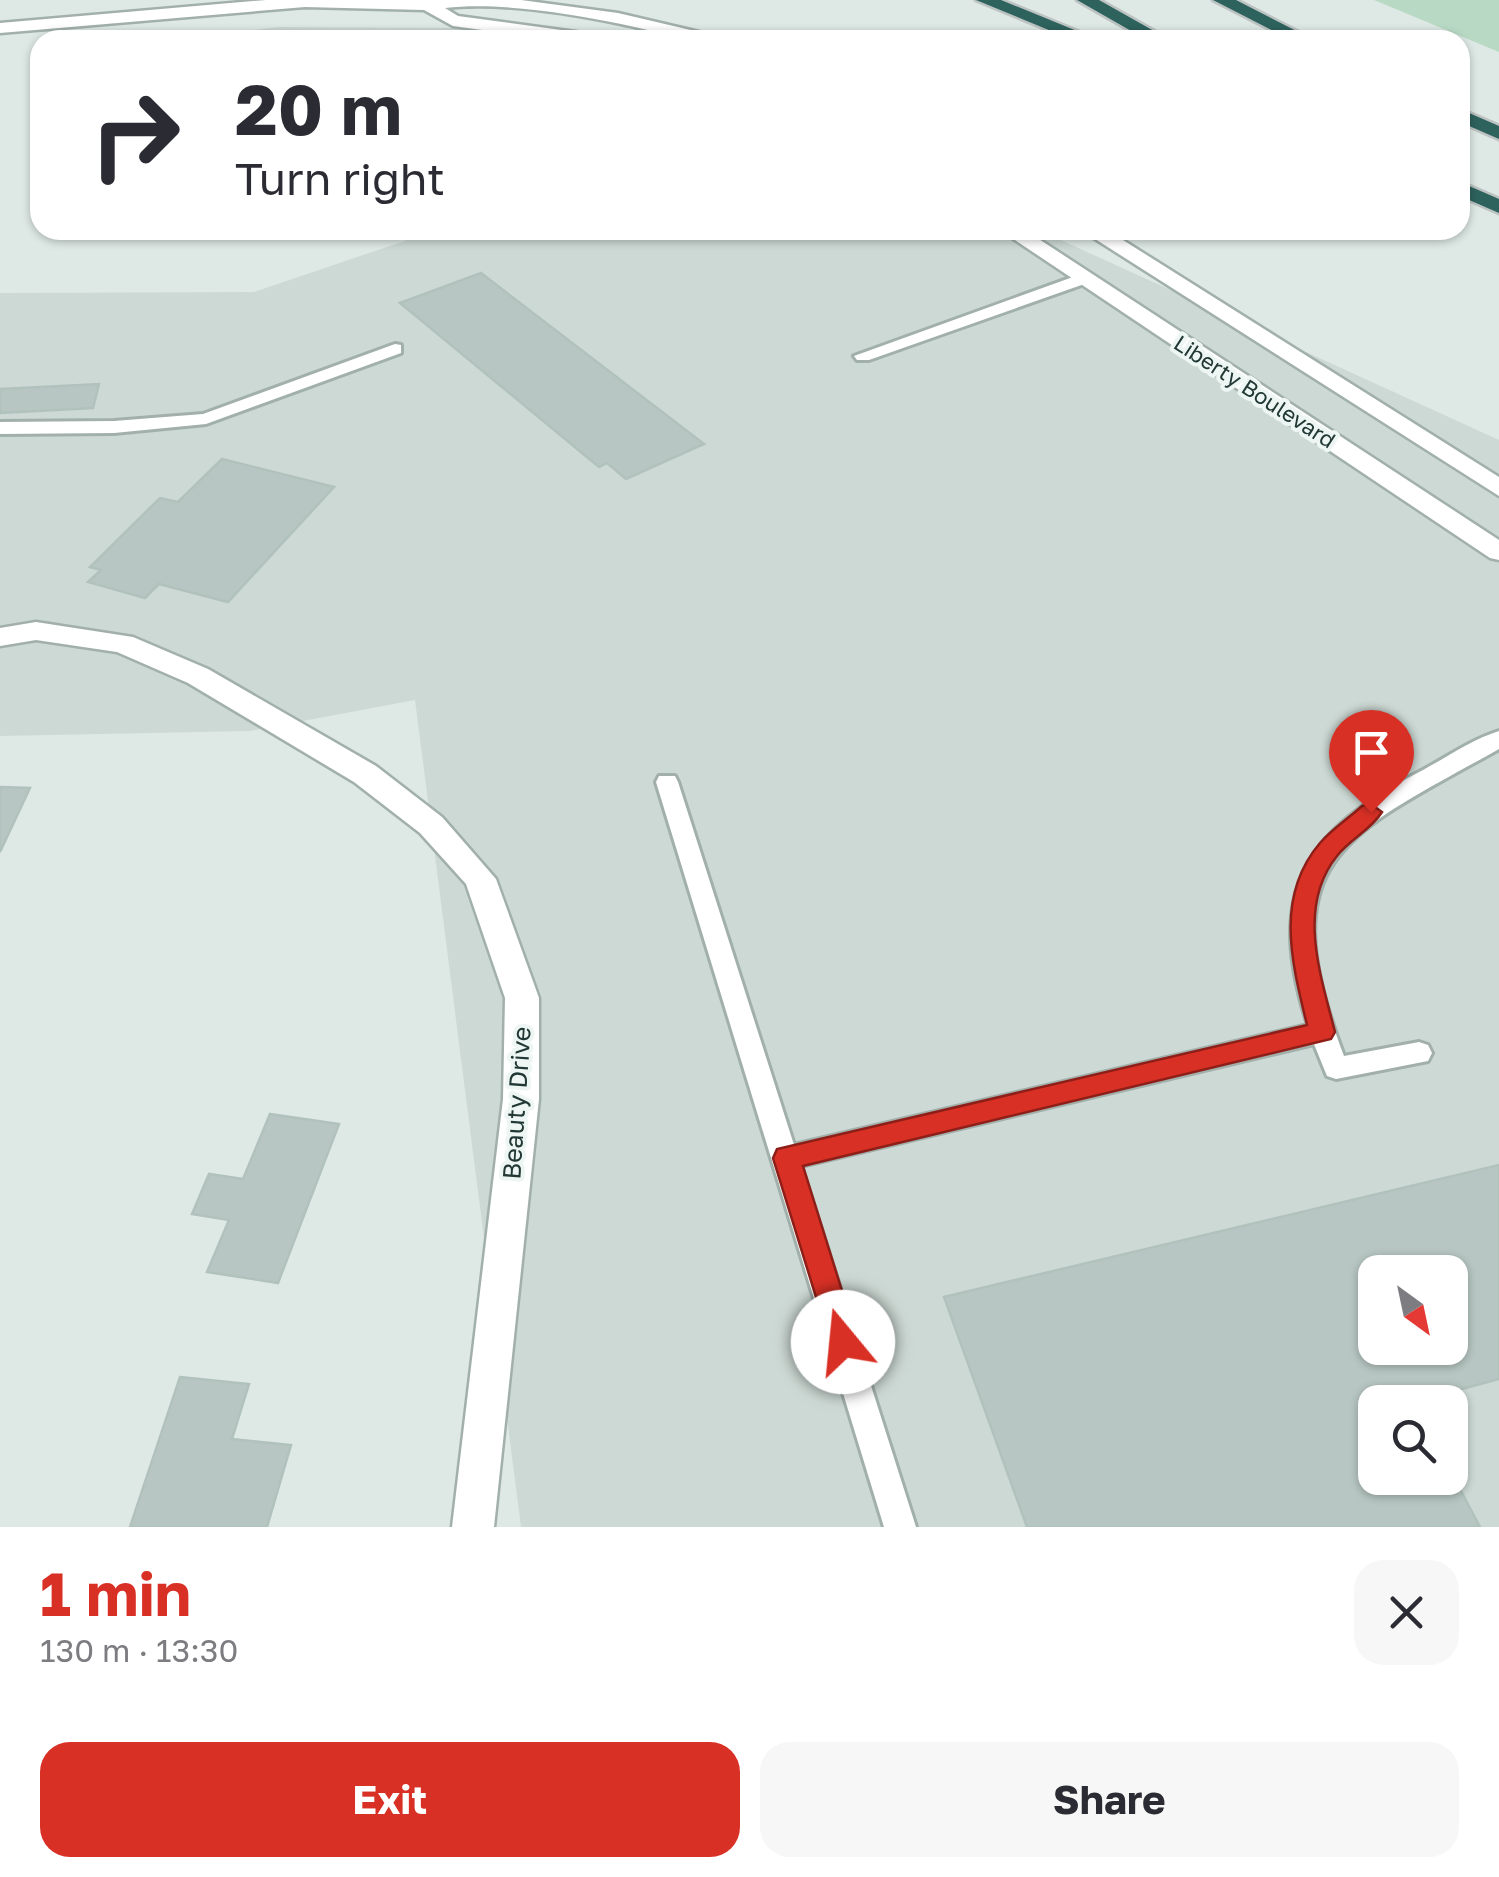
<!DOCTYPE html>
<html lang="en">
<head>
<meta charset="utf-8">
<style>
	body { margin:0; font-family:"Golos Text",sans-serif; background:#f7f7f7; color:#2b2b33; height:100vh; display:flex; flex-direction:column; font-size:38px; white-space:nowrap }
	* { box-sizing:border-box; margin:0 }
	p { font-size:32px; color:#7c7c81 }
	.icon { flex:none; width:55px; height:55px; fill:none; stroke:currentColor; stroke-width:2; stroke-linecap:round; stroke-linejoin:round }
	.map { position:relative; height:1527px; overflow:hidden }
	.drawer { display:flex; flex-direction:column; background:#fff; flex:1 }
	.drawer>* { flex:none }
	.hud { position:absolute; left:30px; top:30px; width:1440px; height:210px; border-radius:30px; box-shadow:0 2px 8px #0004; background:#fff; color:#2b2b33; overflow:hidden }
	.needle { width:65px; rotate:147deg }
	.controls { position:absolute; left:1358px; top:1255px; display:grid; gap:20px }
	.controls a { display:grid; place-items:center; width:110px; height:110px; border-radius:20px; background:#fff; box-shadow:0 2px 8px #0004; font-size:50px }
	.pin { position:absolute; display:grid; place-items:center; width:85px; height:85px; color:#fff; margin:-102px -42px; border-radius:50% 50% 50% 0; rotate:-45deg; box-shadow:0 0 10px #0007 }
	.pin .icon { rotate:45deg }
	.me { position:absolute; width:110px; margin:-55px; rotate:343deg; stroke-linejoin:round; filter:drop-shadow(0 0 8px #0008) }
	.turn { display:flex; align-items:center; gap:35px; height:210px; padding:0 40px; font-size:45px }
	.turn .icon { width:130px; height:130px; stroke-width:2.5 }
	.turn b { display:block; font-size:70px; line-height:85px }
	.round { display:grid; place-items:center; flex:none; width:105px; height:105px; border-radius:30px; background:#f7f7f7 }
	.head { display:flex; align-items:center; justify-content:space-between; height:170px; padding:0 40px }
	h1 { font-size:60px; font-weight:700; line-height:75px; color:#d93025 }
	.action { display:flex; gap:20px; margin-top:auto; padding:20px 40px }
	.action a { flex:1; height:115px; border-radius:30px; background:#d93025; color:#fff; font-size:40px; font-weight:700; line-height:115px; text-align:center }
	.action a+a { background:#f7f7f7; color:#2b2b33 }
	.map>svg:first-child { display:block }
</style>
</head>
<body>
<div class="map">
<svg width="1499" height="1527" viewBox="0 0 1499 1527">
	<rect width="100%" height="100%" fill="#dee9e5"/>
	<path fill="#cdd9d4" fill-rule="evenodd" d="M278,27L454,28L543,40H170Z
		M437,230H1039L1499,440V1527H521L415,700L250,731L0,736V293L254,292ZM1375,1272H1450V1348H1375ZM1375,1402H1450V1478H1375Z"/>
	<path fill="#b8dac4" d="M1374,0H1499V52Z"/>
	<path fill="#b7c6c2" stroke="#b1c2bd" stroke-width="2.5" fill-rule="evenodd" d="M481,273L704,444L626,479L607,463L599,467L400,303Z
		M99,384L93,408L0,413V389Z
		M222,459L334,487L228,602L159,584L145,598L88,582L101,570L90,567L160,498L178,502Z
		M0,787L30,788L0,852Z
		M270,1114L339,1124L278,1283L207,1272L229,1220L192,1214L209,1174L243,1179Z
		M1499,1165V1379L1414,1402H1375V1478H1450V1470L1480,1527H1027L944,1297ZM1375,1272H1450V1348H1375Z
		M180,1377L249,1384L232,1439L291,1445L267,1527H130Z"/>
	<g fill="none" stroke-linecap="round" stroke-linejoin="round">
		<g stroke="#a2b0ac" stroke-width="6">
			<path id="lane" d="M1084,273L1090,274V282L869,360H857L854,356Z
				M395,344L401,345V353L206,424L114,433L0,434V422L114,421L203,414Z
				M1499,731V749C1344,836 1268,858 1344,1056L1419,1042L1428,1045L1432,1053L1428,1061L1336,1079L1327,1076L1314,1044L801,1166L916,1527H884L656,782L659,776H675L678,782L794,1145L1308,1025C1265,891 1304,832 1423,770C1447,757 1473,739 1499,731Z"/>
		</g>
		<g stroke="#a2b0ac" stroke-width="5">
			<path id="street" d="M266,0H521L618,13L716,36L719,40C684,40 655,31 621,24C568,13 497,2 445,8L458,16L598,35L607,40H556L453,26L424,10L305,7L0,33V23Z
				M1000,230H1025L1499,540V560L1490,558Z
				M1081,230H1107L1499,477V496Z
				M36,622L133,637L208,669L376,766L442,817L496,879L539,998V1099L494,1527H452L503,1099L505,998L466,884L420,833L354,782L188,683L117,652L36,640L0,646V628Z"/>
		</g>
		<g stroke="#bcc3c2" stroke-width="5">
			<path id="highway" d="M976,0H1001L1099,40H1073Z
				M1077,0H1099L1170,40H1147Z
				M1213,0H1236L1314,40H1291Z
				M1460,109L1499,126V139L1460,122Z
				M1460,182L1499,199V213L1460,196Z"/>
		</g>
		<use href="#lane" fill="#fff" fill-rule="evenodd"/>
		<use href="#street" fill="#fff" fill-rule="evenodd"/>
		<use href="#highway" fill="#2e625d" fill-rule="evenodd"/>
	</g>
	<path fill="#d93025" stroke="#8d1f18" stroke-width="2.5" d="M1371,804L1382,812C1371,830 1350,839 1337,856C1296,907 1321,976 1335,1032L1331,1039L803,1166L858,1342L854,1352L843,1356L833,1352L773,1158L777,1149L1307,1025C1292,963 1274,897 1320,843C1332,829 1349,818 1362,806Z"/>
	<g text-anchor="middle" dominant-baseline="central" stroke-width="8" stroke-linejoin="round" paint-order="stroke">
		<g font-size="22" fill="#213834" stroke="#eef6f3">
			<text transform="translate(1255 391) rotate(33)">Liberty Boulevard</text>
		</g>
		<g font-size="25" fill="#213834" stroke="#eef6f3">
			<text transform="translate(516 1103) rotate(-86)">Beauty Drive</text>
		</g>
	</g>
</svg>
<div class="controls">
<a><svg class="needle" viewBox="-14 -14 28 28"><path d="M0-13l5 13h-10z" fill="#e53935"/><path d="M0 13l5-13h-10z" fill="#7c7c81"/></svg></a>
<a><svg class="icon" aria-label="search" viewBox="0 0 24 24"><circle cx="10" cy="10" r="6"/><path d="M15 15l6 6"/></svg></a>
</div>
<div class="pin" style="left:1371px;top:812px;background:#d93025"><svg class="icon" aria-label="arrive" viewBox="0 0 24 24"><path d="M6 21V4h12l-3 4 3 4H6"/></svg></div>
<svg class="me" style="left:843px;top:1342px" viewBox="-20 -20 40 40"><circle r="19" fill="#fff"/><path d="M0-13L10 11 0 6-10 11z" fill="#d93025"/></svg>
<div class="hud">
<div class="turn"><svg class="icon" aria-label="right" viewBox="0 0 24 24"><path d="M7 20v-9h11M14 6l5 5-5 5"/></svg><div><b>20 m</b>Turn right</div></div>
</div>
</div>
<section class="drawer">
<div class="head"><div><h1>1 min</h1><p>130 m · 13:30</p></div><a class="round"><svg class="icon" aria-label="close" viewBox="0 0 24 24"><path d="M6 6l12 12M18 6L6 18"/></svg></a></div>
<div class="action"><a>Exit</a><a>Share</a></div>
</section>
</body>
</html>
